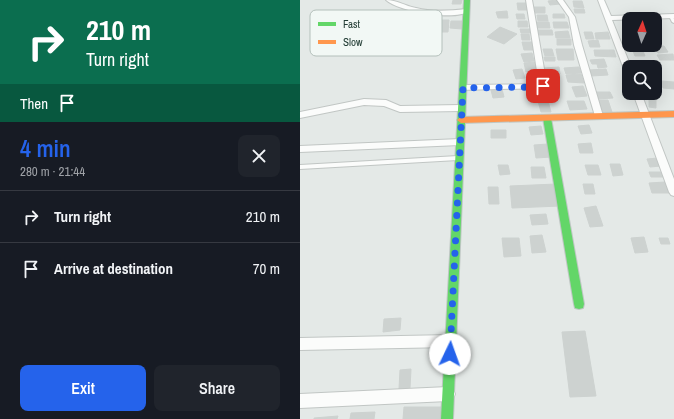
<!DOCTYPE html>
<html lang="en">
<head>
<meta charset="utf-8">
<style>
	body { margin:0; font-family:"Archivo Narrow",sans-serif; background:#20242c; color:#f1f3f6; height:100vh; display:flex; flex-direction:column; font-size:15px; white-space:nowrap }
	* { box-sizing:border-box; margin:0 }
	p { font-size:13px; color:#9ea1a6 }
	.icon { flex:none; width:22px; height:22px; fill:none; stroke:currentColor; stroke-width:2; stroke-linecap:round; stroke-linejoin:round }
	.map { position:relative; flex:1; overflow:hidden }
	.details { display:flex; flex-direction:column; background:#171b24; width:300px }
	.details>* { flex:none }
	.banner { background:#0b6e4f; color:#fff; overflow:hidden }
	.needle { width:26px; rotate:3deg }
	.buttons { position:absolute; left:322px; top:12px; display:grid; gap:8px }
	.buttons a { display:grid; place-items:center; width:40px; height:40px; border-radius:8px; background:#171b24; box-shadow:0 4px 16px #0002; font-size:20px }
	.pin { position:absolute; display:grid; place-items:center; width:34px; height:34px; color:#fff; margin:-17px; border-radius:8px; box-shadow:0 2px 6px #0006 }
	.me { position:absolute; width:44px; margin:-22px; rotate:3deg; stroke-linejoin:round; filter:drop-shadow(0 0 3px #0008) }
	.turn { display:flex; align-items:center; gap:14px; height:84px; padding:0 20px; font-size:18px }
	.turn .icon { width:52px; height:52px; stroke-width:2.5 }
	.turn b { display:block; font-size:28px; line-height:34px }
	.then { display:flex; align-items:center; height:38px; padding:0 20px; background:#0003; gap:8px; font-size:15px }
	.round { display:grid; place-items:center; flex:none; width:42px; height:42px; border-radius:8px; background:#20242c }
	.overview { display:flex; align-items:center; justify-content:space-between; height:68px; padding:0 20px }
	h1 { font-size:24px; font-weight:600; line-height:30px; color:#2563eb }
	.cta { display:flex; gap:8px; margin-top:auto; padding:8px 20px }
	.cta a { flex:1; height:46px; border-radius:8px; background:#2563eb; color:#fff; font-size:16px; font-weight:600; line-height:46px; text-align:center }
	.cta a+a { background:#20242c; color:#f1f3f6 }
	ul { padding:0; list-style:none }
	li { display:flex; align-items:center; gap:12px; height:52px; padding:0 20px; border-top:1px solid #363941 }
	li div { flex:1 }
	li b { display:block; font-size:15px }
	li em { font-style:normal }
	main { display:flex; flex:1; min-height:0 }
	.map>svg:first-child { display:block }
</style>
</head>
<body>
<main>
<section class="details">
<div class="banner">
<div class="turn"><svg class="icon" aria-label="right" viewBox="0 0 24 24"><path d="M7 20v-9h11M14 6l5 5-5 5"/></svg><div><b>210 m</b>Turn right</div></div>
<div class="then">Then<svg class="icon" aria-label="arrive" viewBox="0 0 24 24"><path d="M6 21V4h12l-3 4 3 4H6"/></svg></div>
</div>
<div class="overview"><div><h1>4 min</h1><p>280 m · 21:44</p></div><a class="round"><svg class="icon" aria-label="close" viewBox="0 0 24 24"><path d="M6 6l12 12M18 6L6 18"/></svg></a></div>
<ul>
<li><svg class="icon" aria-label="right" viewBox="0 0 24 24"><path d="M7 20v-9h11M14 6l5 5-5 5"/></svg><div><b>Turn right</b></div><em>210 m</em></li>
<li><svg class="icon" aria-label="arrive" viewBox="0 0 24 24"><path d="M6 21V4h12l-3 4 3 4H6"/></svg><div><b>Arrive at destination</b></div><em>70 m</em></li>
</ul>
<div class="cta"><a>Exit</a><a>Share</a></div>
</section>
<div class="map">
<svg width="374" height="419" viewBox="0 0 374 419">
	<rect width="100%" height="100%" fill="#e4e9e7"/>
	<path fill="#cdd2d0" stroke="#cdd2d0" d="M153,0H162L161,4H152Z
		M257,0L260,4L250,5L248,1Z
		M273,1H282L284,8L274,7Z
		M217,3H226L227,10H218Z
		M234,7H245V13H235Z
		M274,9H284L285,13H275Z
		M207,11L208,18H198L196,12Z
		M216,14H224L225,19H217Z
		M253,14H264L265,18H253Z
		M237,15H247L248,21H238Z
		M129,20H149L148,32H127Z
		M151,21H162V29L150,28Z
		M218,21H227L228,27H218Z
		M236,22H249L250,28H236Z
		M253,22H267L269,28H254Z
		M200,27L217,34L204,44L187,37Z
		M220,29H230L231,33H221Z
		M237,30H252L253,35H237Z
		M268,31L270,38H256L255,32Z
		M284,32H292L294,39H286Z
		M308,32L310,39H296L295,33Z
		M221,34H229L230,40H222Z
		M257,39H271V45H257Z
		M298,40L300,47H290L288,41Z
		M222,42H232L233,50H224Z
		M331,46H341L345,56H335Z
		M354,46H364L368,52L358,53Z
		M243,49H252L254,56H245Z
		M256,49H273L274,60H258Z
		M294,50H314L316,57L295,56Z
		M232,53L234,61L224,62L221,54Z
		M373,54L374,60H360L357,55Z
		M244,57H255V61H245Z
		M304,59L307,67L298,68L297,64H292L290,60Z
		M235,62L238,71L226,72L224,63Z
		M259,67L260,74L245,75L244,68Z
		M279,67L281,73L266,74L264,68Z
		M222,69L225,78L216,79L213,70Z
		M306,69L308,75L291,76L289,70Z
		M281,74L284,83L268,82L266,75Z
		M361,81L374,82V89L363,88Z
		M283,86L287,96L276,97L272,87Z
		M202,89L204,97L193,98L191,90Z
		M295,92H310L313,98L297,99Z
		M349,96L356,97V108L349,107Z
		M297,100H308L312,112L301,113Z
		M238,101H248L251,112H241Z
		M267,101H284L287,109L270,110Z
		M289,125L292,133L281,134L278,126Z
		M241,126L243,134L231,135L229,127Z
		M191,130H206V138H191Z
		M291,143L293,153H280L278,144Z
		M248,144L251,157L236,158L234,145Z
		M358,158L361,166L350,167L347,159Z
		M310,164H320L323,175L313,176Z
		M198,165H208L210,174L200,175Z
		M285,165H298L301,175H288Z
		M231,167H244L246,178H232Z
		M349,172H361L363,177H351Z
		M365,182L369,193H352L349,183Z
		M256,184L260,206L212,208L210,186Z
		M283,184H293L295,194H285Z
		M188,187H198L199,204H189Z
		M296,206L303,226L290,227L284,208Z
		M246,214L248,224L232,225L230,215Z
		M242,235L246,252L232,253L230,236Z
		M344,237L348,252L335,253L331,238Z
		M202,238H219L221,256L204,257Z
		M359,238H368L370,244H361Z
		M101,318L100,330L83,332L84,319Z
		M285,331L296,396L270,397L262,332Z
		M111,369L110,388L99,389L100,370Z
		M104,407H141L140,419H103Z
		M75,412L74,419H50L51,413Z
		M38,416L37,419H14V418Z"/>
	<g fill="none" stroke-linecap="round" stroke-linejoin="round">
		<g stroke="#c1c6c4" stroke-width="2">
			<path id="lane" d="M370,15L373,16L374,19V23L372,22L369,16Z
				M158,156L160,158L158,160L0,169V165Z"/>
		</g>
		<g stroke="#c1c6c4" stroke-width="2">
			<path id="street" d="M86,0C97,0 105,6 116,8C132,12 149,11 166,9L169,11C156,21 99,12 86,0Z
				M226,0H232L247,86L246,88L160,90V86L163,85L239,84Z
				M257,0H263L275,17L282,45L303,116L302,118H296L295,116L274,45L269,17Z
				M298,0H304L311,16L374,14V18L312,20L331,67H329V74L325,72Z
				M333,93H341L374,179V196L371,195L369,192Z
				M64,99L86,100L100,106L161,105L165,108L161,111L100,112L84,106L64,105L0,118V112Z
				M160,139L164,142L160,145L0,152V146Z
				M151,335L155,337L157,341L155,345L151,347L0,350V338Z
				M148,387L153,389L155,394L153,399L148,401L0,408V394Z"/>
		</g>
		<g stroke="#bfc7c4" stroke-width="2">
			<path id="fast" d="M164,0H170L153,419H141Z
				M247,115L251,118L284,304L283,308L279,309L275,308L274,304L243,118Z"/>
		</g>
		<g stroke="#bfc7c4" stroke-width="2">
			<path id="slow" d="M374,111V117L161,123L157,120L161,117Z"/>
		</g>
		<use href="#lane" fill="#fbfcfb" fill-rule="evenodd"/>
		<use href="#street" fill="#fbfcfb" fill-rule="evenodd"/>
		<use href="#fast" fill="#63d668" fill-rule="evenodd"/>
		<use href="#slow" fill="#ff974d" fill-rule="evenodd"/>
	</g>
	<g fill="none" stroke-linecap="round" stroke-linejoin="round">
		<path stroke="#2563eb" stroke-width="7" stroke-dasharray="0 12.6" d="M150,354L163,88L240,87L243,86"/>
	</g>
	<rect x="10" y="10" width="132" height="46" rx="6" fill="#f2f8f5" stroke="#b4c0bb" stroke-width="1"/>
	<rect x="18" y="22" width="18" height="4" fill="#63d668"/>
	<rect x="18" y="40" width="18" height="4" fill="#ff974d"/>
	<g font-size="11" fill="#223c34">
		<text x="43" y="28">Fast</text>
		<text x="43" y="46">Slow</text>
	</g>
</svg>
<div class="buttons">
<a><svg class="needle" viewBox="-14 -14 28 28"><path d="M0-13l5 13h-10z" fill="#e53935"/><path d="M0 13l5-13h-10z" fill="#9ea1a6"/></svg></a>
<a><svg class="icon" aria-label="search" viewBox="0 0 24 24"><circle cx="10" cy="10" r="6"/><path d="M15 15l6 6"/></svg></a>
</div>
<div class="pin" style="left:243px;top:86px;background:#d93025"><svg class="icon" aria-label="arrive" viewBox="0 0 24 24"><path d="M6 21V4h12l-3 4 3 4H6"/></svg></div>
<svg class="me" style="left:150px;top:354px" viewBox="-20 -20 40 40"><circle r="19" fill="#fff"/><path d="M0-13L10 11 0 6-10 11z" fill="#2563eb"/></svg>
</div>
</main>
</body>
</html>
